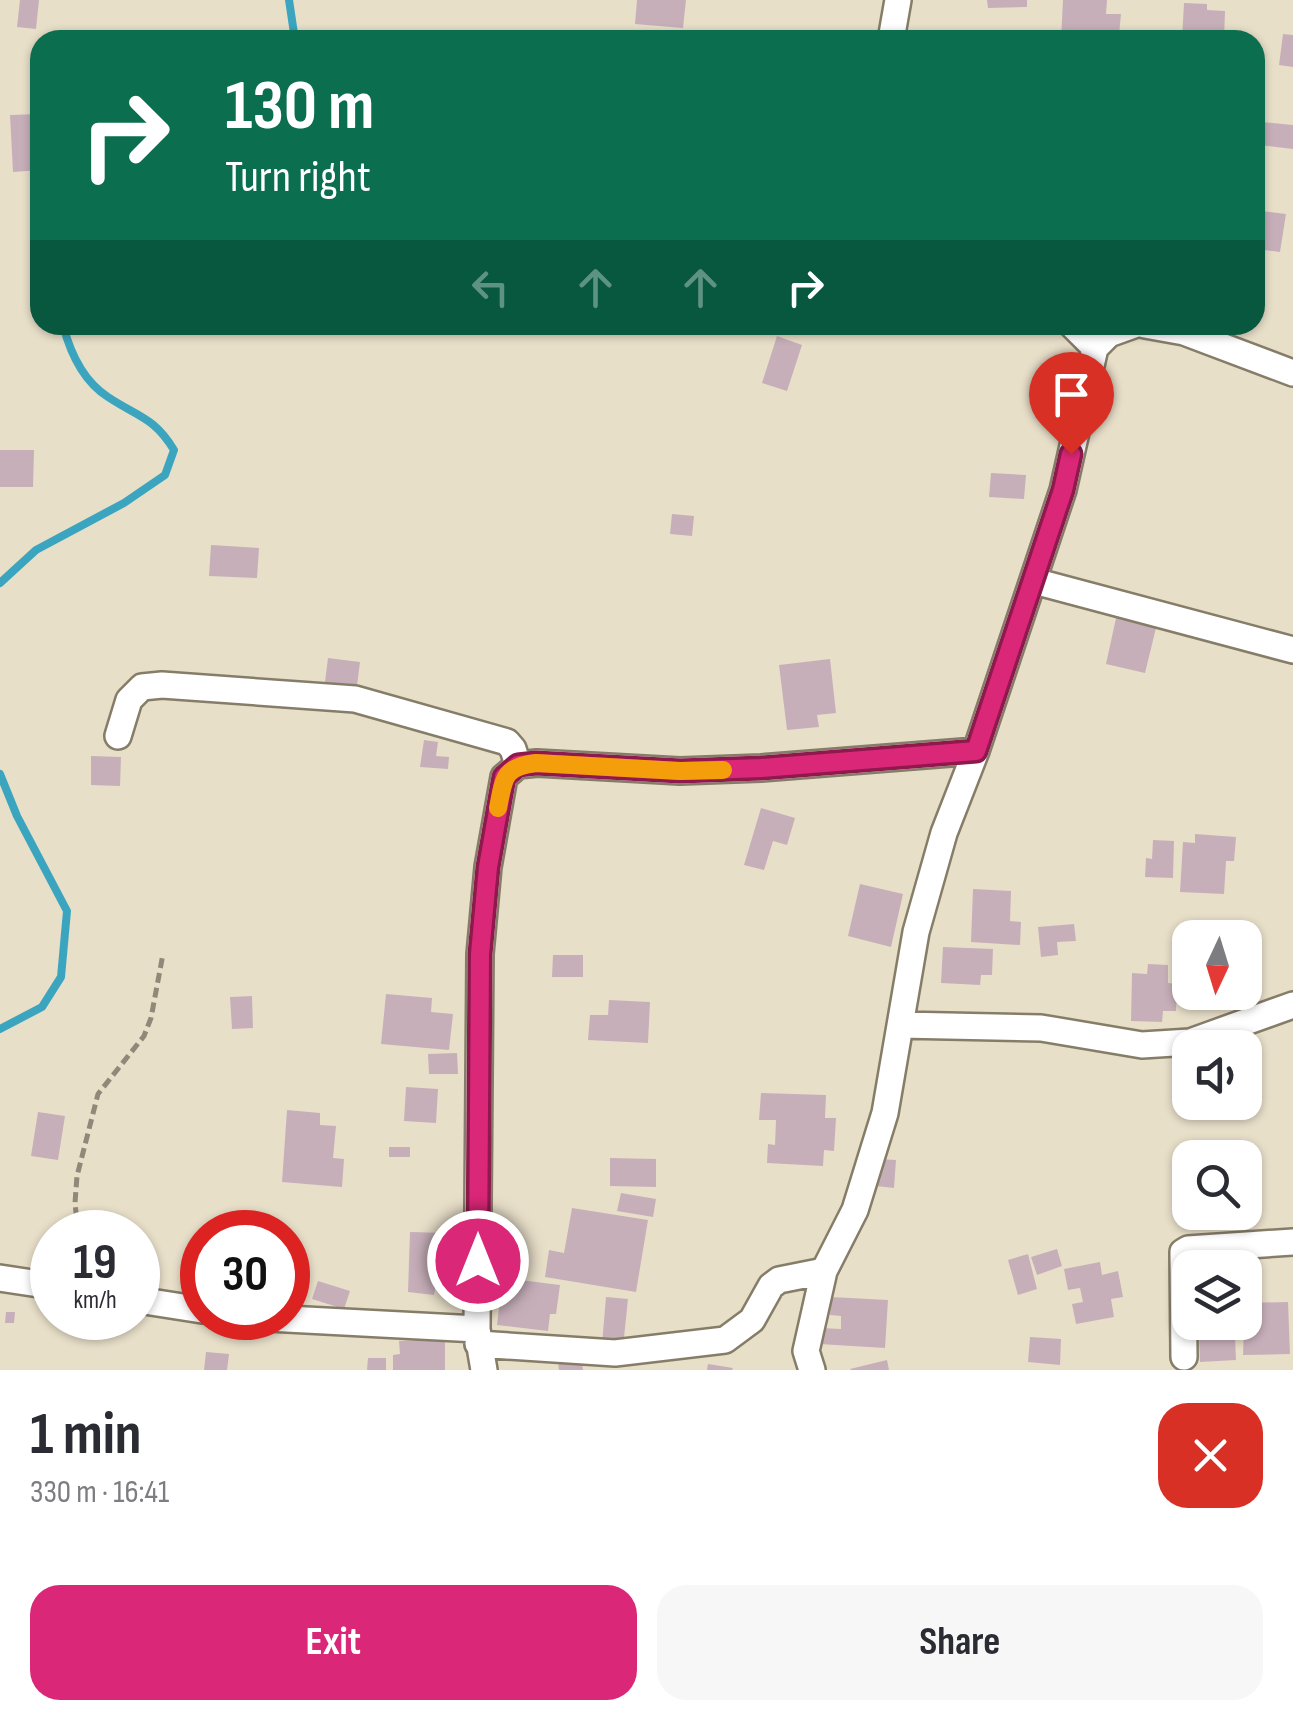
<!DOCTYPE html>
<html lang="en">
<head>
<meta charset="utf-8">
<style>
	body { margin:0; font-family:"Sofia Sans Condensed",sans-serif; background:#f7f7f7; color:#2b2b33; height:100vh; display:flex; flex-direction:column; font-size:38px; white-space:nowrap }
	* { box-sizing:border-box; margin:0 }
	p { font-size:32px; color:#7c7c81 }
	.icon { flex:none; width:55px; height:55px; fill:none; stroke:currentColor; stroke-width:2; stroke-linecap:round; stroke-linejoin:round }
	.map { position:relative; height:1370px; overflow:hidden }
	.side { display:flex; flex-direction:column; background:#fff; flex:1 }
	.side>* { flex:none }
	.hud { position:absolute; left:30px; top:30px; width:1235px; height:305px; border-radius:30px; box-shadow:0 2px 8px #0004; background:#0b6e4f; color:#fff; overflow:hidden }
	.needle { width:65px; rotate:184deg }
	.tools { position:absolute; left:1172px; top:920px; display:grid; gap:20px }
	.tools a { display:grid; place-items:center; width:90px; height:90px; border-radius:20px; background:#fff; box-shadow:0 2px 8px #0004; font-size:50px }
	.speed { position:absolute; left:30px; top:1210px; display:flex; gap:20px; font-size:50px; font-weight:700; text-align:center }
	.speed>* { display:grid; place-content:center; width:130px; height:130px; border-radius:50%; background:#fff; box-shadow:0 2px 8px #0004; line-height:1 }
	.speed small { font-size:25px; font-weight:400 }
	.speed .limit { border:15px solid #d22; background:#fff; color:#111 }
	.pin { position:absolute; display:grid; place-items:center; width:85px; height:85px; color:#fff; margin:-102px -42px; border-radius:50% 50% 50% 0; rotate:-45deg; box-shadow:0 0 10px #0007 }
	.pin .icon { rotate:45deg }
	.me { position:absolute; width:110px; margin:-55px; rotate:0deg; stroke-linejoin:round; filter:drop-shadow(0 0 8px #0008) }
	.turn { display:flex; align-items:center; gap:35px; height:210px; padding:0 30px; font-size:45px }
	.turn .icon { width:130px; height:130px; stroke-width:2.5 }
	.turn b { display:block; font-size:70px; line-height:85px }
	.lanes { display:flex; align-items:center; height:95px; padding:0 30px; background:#0003; justify-content:center; gap:50px; direction:ltr }
	.lanes .off { opacity:.35 }
	.round { display:grid; place-items:center; flex:none; width:105px; height:105px; border-radius:30px; background:#f7f7f7 }
	.head { display:flex; align-items:center; justify-content:space-between; height:170px; padding:0 30px }
	h1 { font-size:60px; font-weight:700; line-height:75px }
	.action { display:flex; gap:20px; margin-top:auto; padding:20px 30px }
	.action a { flex:1; height:115px; border-radius:30px; background:#db2777; color:#fff; font-size:40px; font-weight:700; line-height:115px; text-align:center }
	.action a+a { background:#f7f7f7; color:#2b2b33 }
	.map>svg:first-child { display:block }
</style>
</head>
<body>
<div class="map">
<svg width="1293" height="1370" viewBox="0 0 1293 1370">
	<rect width="100%" height="100%" fill="#e8dfc9"/>
	<g fill="none" stroke-linecap="round" stroke-linejoin="round">
		<path stroke="#3ba5c0" stroke-width="8" d="M289,0L295,40
			M0,583L36,550L124,503L165,475L174,450C154,417 138,417 108,397C83,381 70,352 63,325
			M0,774L17,816L67,911L61,977L42,1007L0,1029"/>
	</g>
	<path fill="#c7afba" d="M20,0H39L36,29L17,27Z
		M637,0H686L683,28L635,24Z
		M987,0H1027V7L988,8Z
		M1063,0H1107L1106,14H1121L1119,35H1112V40H1061Z
		M1184,3L1207,4V10L1225,11L1224,40H1182Z
		M1283,34L1293,35V67L1279,65Z
		M981,35L1011,37V40H980Z
		M40,114V170L13,172L10,115Z
		M1261,122L1293,125V149L1259,145Z
		M1255,210L1286,214L1280,252L1255,249Z
		M777,336L802,345L787,391L762,383Z
		M0,450H34L33,487H0Z
		M991,473L1026,475L1024,499L989,497Z
		M672,514L694,516L692,536L670,534Z
		M211,545L259,548L257,578L209,576Z
		M1116,618L1156,628L1145,673L1106,664Z
		M328,658L360,662L357,686L325,682Z
		M830,659L836,713L817,715L819,727L787,730L779,665Z
		M424,740L438,742L436,756L449,757L448,769L420,767Z
		M91,756L121,757L120,786L91,785Z
		M761,808L795,818L787,845L773,841L764,870L744,865Z
		M1195,834L1236,837L1234,861H1226L1224,894L1180,892L1183,842L1195,843Z
		M1153,840L1174,841L1173,878L1145,877L1146,858L1152,859Z
		M860,884L903,894L891,947L848,936Z
		M973,889L1011,891L1010,921L1021,922L1020,945L971,942Z
		M1074,924L1076,941L1057,942L1058,955L1041,957L1038,927Z
		M943,947L993,949L992,975H981L980,985L941,983Z
		M553,955H583V977H552Z
		M1148,964L1168,965V983L1177,984L1176,1011H1163L1162,1022L1131,1021L1132,973L1147,974Z
		M386,994L432,998L431,1012L453,1014L449,1050L381,1044Z
		M252,996L253,1028L232,1029L230,997Z
		M609,1000L650,1002L648,1043L588,1040L590,1015H608Z
		M457,1053L458,1074H429L428,1054Z
		M406,1087L438,1089L436,1123L404,1121Z
		M761,1093L826,1095L825,1118H836L834,1151L824,1150L823,1166L767,1163L768,1144L775,1145L776,1120H759Z
		M287,1110L320,1113V1125L336,1126L333,1158L344,1159L342,1187L282,1182Z
		M38,1112L65,1116L58,1160L31,1156Z
		M389,1147H410V1157H389Z
		M610,1158L656,1159V1187L610,1186Z
		M878,1159L896,1160L894,1188L876,1186Z
		M621,1193L656,1199L653,1217L617,1211Z
		M572,1208L648,1220L636,1292L545,1277L549,1250L564,1253Z
		M410,1232L448,1233L447,1282H436L434,1295L408,1292Z
		M1057,1249L1062,1266L1037,1275L1031,1257Z
		M1028,1254L1037,1289L1018,1295L1008,1260Z
		M1100,1262L1102,1275L1118,1271L1123,1297L1111,1299L1114,1317L1076,1324L1072,1304L1083,1302L1080,1288L1068,1290L1064,1269Z
		M512,1279L560,1285L556,1314H550L548,1331L497,1325L500,1300L510,1301Z
		M318,1281L350,1291L344,1309L312,1299Z
		M606,1297L628,1299L623,1347L602,1344Z
		M831,1297L888,1300L885,1348L819,1344L820,1328L841,1329V1316L830,1315Z
		M1288,1302L1290,1354L1243,1355L1245,1303Z
		M6,1312H15L14,1323H5Z
		M1235,1336L1236,1360L1200,1362L1199,1338Z
		M1030,1337L1061,1339L1060,1365L1028,1362Z
		M445,1339V1370H393V1355L400,1354L399,1341Z
		M206,1352L229,1354L227,1370H204Z
		M581,1353L583,1370H559L557,1355Z
		M368,1358H386V1370H367Z
		M887,1360L889,1370H851L850,1369Z
		M708,1364L733,1368L732,1370H707Z"/>
	<g fill="none" stroke-linecap="round" stroke-linejoin="round">
		<g stroke="#867d69" stroke-width="30">
			<path id="minor" d="M891,40L898,0
				M1072,325L1095,348
				M1145,325L1184,332L1293,373
				M1034,581L1293,650
				M118,736L129,700L142,687L162,685L355,699L507,742L513,749L518,765
				M901,1025L1041,1028L1142,1045L1190,1042L1293,1005
				M0,1278L52,1286
				M138,1300L202,1310
				M268,1318L477,1329
				M478,1344L615,1353L725,1340L752,1320L771,1286L779,1280L824,1271
				M1184,1357L1183,1252L1188,1249L1293,1242
				M484,1370L477,1329L480,954L488,867L504,777L518,765L537,763L680,771L761,768L976,751
				M812,1370L806,1351L824,1271L855,1210L885,1113L916,932L944,833L976,751L1063,490L1095,348L1109,334L1134,325"/>
		</g>
		<path stroke="#908979" stroke-width="5" stroke-dasharray="10 5" stroke-linecap="butt" d="M78,1232L75,1203L77,1176L98,1094L144,1036L151,1018L163,954"/>
		<use href="#minor" stroke="#fff" stroke-width="25"/>
	</g>
	<g fill="none" stroke-linecap="round" stroke-linejoin="round">
		<g stroke="#8e194d" stroke-width="25">
			<path id="route" d="M478,1261L480,954L488,867L504,777L518,765L536,763L680,771L761,768L976,751L1063,490L1071,454"/>
		</g>
		<use href="#route" stroke="#db2777" stroke-width="18"/>
		<path stroke="#f59e0b" stroke-width="18" d="M498,808C504,778 503,767 536,763L680,771L723,770"/>
	</g>
</svg>
<div class="tools">
<a><svg class="needle" viewBox="-14 -14 28 28"><path d="M0-13l5 13h-10z" fill="#e53935"/><path d="M0 13l5-13h-10z" fill="#7c7c81"/></svg></a>
<a><svg class="icon" aria-label="sound" viewBox="0 0 24 24"><path d="M4 9h4l5-4v14l-5-4H4zM17 9q2 3 0 6"/></svg></a>
<a><svg class="icon" aria-label="search" viewBox="0 0 24 24"><circle cx="10" cy="10" r="6"/><path d="M15 15l6 6"/></svg></a>
<a><svg class="icon" aria-label="layers" viewBox="0 0 24 24"><path d="M12 4l9 5-9 5-9-5zM3 14l9 5 9-5"/></svg></a>
</div>
<div class="speed"><div>19<small>km/h</small></div><div class="limit">30</div></div>
<div class="pin" style="left:1071px;top:454px;background:#d93025"><svg class="icon" aria-label="arrive" viewBox="0 0 24 24"><path d="M6 21V4h12l-3 4 3 4H6"/></svg></div>
<svg class="me" style="left:478px;top:1261px" viewBox="-20 -20 40 40"><circle r="17" fill="#db2777" stroke="#fff" stroke-width="3"/><path d="M0-11L8 9 0 5-8 9z" fill="#fff"/></svg>
<div class="hud">
<div class="turn"><svg class="icon" aria-label="right" viewBox="0 0 24 24"><path d="M7 20v-9h11M14 6l5 5-5 5"/></svg><div><b>130 m</b>Turn right</div></div>
<div class="lanes"><svg class="icon off" aria-label="left" viewBox="0 0 24 24"><path d="M17 20v-9H6M10 6l-5 5 5 5"/></svg><svg class="icon off" aria-label="ahead" viewBox="0 0 24 24"><path d="M12 20V5M6 11l6-6 6 6"/></svg><svg class="icon off" aria-label="ahead" viewBox="0 0 24 24"><path d="M12 20V5M6 11l6-6 6 6"/></svg><svg class="icon" aria-label="right" viewBox="0 0 24 24"><path d="M7 20v-9h11M14 6l5 5-5 5"/></svg></div>
</div>
</div>
<section class="side">
<div class="head"><div><h1>1 min</h1><p>330 m · 16:41</p></div><a class="round" style="background:#d93025;color:#fff"><svg class="icon" aria-label="close" viewBox="0 0 24 24"><path d="M6 6l12 12M18 6L6 18"/></svg></a></div>
<div class="action"><a>Exit</a><a>Share</a></div>
</section>
</body>
</html>
